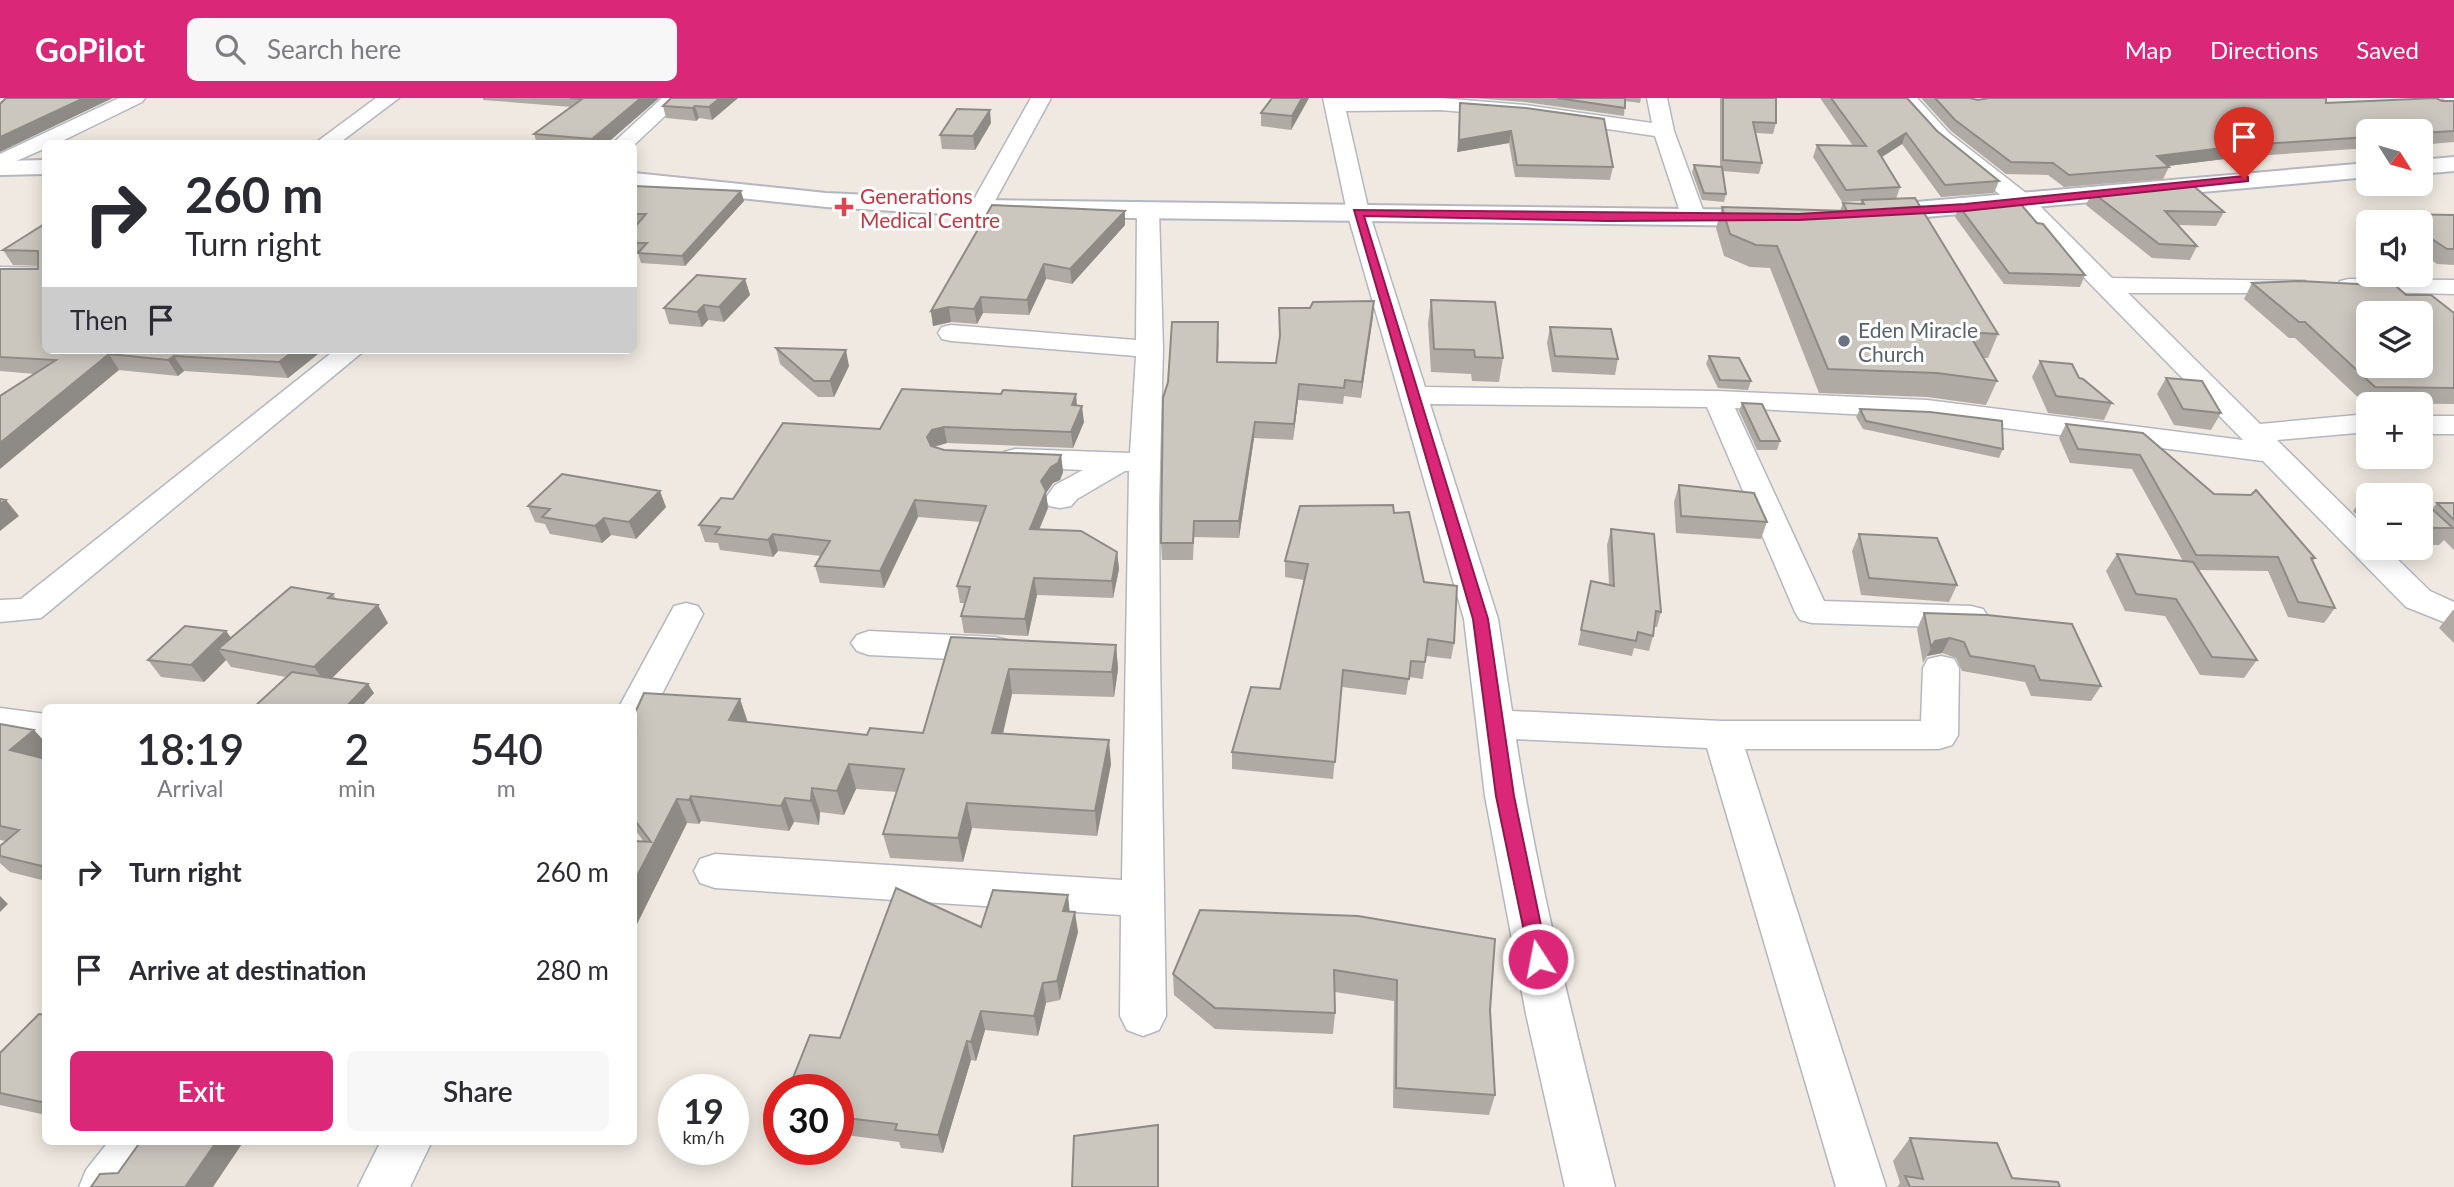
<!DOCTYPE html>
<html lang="en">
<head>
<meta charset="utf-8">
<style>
	body { margin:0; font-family:Lato,sans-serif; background:#f7f7f7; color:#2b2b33; height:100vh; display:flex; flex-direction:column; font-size:26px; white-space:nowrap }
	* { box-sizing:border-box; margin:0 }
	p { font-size:23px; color:#7c7c81 }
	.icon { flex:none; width:38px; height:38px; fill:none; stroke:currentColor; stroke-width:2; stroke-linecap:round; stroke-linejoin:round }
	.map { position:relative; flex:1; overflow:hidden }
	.details { position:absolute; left:42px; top:606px; width:595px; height:441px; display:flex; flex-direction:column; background:#fff; border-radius:10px; box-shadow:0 4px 18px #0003 }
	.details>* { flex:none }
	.guide { position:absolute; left:42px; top:42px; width:595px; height:214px; border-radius:10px; box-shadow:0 4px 18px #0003; background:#fff; color:#2b2b33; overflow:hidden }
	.needle { width:46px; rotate:127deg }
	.fabs { position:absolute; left:2356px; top:21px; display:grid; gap:14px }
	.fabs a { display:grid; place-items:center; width:77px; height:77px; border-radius:10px; background:#fff; box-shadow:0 4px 18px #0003; font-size:35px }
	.speed { position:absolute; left:658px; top:976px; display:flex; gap:14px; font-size:35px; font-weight:700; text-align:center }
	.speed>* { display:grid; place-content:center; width:91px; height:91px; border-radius:50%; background:#fff; box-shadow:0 4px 18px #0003; line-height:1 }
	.speed small { font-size:18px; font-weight:400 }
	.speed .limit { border:10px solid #d22; background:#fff; color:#111 }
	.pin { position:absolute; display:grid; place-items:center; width:60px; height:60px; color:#fff; margin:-72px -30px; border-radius:50% 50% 50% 0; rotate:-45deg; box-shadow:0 0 7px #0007 }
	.pin .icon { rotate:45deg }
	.me { position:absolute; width:77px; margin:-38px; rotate:349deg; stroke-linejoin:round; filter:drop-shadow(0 0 5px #0008) }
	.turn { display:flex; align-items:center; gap:24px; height:147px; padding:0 28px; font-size:32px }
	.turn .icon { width:91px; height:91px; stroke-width:2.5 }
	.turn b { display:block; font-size:49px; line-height:60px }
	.then { display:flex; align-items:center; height:66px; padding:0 28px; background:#0003; gap:14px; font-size:26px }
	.eta { display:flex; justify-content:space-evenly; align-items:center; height:119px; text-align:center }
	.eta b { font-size:42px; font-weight:600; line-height:49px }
	.action { display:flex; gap:14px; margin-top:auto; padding:14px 28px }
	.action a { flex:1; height:80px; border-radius:10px; background:#db2777; color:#fff; font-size:28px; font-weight:600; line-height:80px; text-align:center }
	.action a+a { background:#f7f7f7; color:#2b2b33 }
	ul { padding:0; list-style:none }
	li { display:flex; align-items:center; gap:21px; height:98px; padding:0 28px }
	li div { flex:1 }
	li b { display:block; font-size:26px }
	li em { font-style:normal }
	header { display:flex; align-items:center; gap:42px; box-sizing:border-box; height:98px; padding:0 35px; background:#db2777; color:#fff }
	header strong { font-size:33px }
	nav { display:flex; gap:38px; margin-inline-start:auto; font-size:24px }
	.search { width:490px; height:63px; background:#f7f7f7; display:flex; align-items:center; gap:18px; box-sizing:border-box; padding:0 24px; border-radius:10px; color:#7c7c81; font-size:26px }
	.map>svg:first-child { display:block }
</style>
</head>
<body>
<header>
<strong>GoPilot</strong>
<div class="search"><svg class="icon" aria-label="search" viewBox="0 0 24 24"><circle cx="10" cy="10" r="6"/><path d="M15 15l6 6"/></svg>Search here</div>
<nav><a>Map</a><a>Directions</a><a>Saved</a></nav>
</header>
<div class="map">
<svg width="2454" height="1089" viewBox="0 0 2454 1089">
	<rect width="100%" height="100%" fill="#efe9e1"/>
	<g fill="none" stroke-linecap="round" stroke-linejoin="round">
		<g stroke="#b4b7c1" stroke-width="3">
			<path id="street" d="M119,0H145L142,4L56,46H46V50L0,70V56Z
				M376,0H399L338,46H314Z
				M662,0H684L634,47L612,46Z
				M1031,0H1051L991,110L988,115H972L969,110Z
				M1323,0H1440L1525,7L1652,25L1647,0H1667L1674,33L1706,120L1702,125H1686L1682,120L1655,38L1525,19L1440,12L1346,13L1369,114L1425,289L1717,293L1927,302L2243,342L2015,109L1935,43L1896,0H1917L1949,35L2031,99L2112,180L2305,183L2308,188L2305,193L2296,195H2128L2260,326L2368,316V334L2277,342L2368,432V450H2386L2430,493L2454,504V528L2406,509L2263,363L1927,320L1735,310L1824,503L1971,508L1983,511L1988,519L1983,527L1971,530L1812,525L1800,522L1795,514L1707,309L1430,306L1498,521L1512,613L1722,623H1921L1923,570L1928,561L1941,558L1954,561L1959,570L1958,637L1952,647L1939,651H1745L1886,1089H1836L1707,650L1516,641C1539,792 1578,941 1615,1089H1565L1526,916L1485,698L1464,521L1347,114Z
				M2443,0H2454V6L2446,4Z
				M1148,105L1156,107L1159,112L1163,251L1159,408L1160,558L1166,918L1159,932L1143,938L1127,932L1120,918L1121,817L715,790L700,785L694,773L700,761L715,756L1122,782L1129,373H1125L1077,401L1071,408L1060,410L1049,408L1045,401L1055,387L1083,372L1015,369L1004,366L1000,360L1004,354L1015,351L1130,355L1136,258L951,243L942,241L938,235L942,229L951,227L1136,242L1137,112L1140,107Z
				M0,169L46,170V184L0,183Z
				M2349,181L2454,182V196L2340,193L2337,188L2340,183Z
				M335,252H365L41,520L0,524V502L21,501Z
				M2420,318H2454V336H2420Z
				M686,505L698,508L703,516L647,625L634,629V609H619L674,508Z
				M869,533L995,539L1007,542L1013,551L1007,560L995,563L869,557L857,553L851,545L857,537Z
				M0,610L46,616V644L0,638Z
				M109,1043H164L156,1060L135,1089H79L86,1072Z
				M381,1043H432L410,1089H358Z"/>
		</g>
		<g stroke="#b4b7c1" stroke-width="4">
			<path id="secondary" d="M2454,59V73L2420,76V62Z
				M46,62V76L0,77V63Z
				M2368,65V79L1870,124L1861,121L1857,116L1861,111L1870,108Z
				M634,75L826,95L980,102L1771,112L1780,115L1784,120L1780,125L1771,128L980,118L826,109L634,89Z"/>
		</g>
		<use href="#street" fill="#fff" fill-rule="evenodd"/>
		<use href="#secondary" fill="#fff" fill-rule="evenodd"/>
	</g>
	<path fill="#afaba4" d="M483,0H659L606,46H537L534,36L572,9L483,2Z
		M738,0L712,22L699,20L696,23L666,20L663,8Z
		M1272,0H1309L1291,32L1261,28V15Z
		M1472,0H1641L1640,5L1625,3L1624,18L1525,4Z
		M1720,0H1776V25L1773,36L1756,35L1762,65L1759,76L1722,73L1726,96L1724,104L1702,102L1692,74L1694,67L1720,69Z
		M1820,0H1907L1937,33L1999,83L1994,95L1941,99L1902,46L1882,59L1900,89L1896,101L1998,236L1988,260H1983L1997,283L1986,307L1927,299L1819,295L1770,170L1750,169L1724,158L1716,130L1722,109L1840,113L1843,105L1860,106L1861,103L1842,104L1813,59L1817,47L1853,48Z
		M1921,0H1969L1978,2L2326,5L2454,3V44L2420,47V33H2368V50L2241,59L2168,68L2169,69L2163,81L2064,89L2048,77L2006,76L1951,33Z
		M1460,5L1613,69L1610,82L1515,79L1509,45L1457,54Z
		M991,25L975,52L942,51L940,37Z
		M634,88L744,103L685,168L641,165L638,155H634V130L637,126H634Z
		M2092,94L2224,114L2216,128L2178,127L2197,148L2190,162L2152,160L2086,107Z
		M1959,108L2037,125L2085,177L2080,189L2004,186L1955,119Z
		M1125,113V127L1072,186L1046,181L1029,217L983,215L977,226L951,224L933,228L931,213Z
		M2396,116L2454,117V167L2437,166L2420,154V124H2391Z
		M46,125L323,252L288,280L184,273L178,278L119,272L35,276L0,273V171H38V168L13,167L3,152Z
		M745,181L750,197L724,224L708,222L702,229L669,226L664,210Z
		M2252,185L2406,197L2454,215V306L2364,305L2295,240H2289L2244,201Z
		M1431,202L1503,260L1499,284L1472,283L1471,276L1431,274L1428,225Z
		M1374,203L1361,300L1344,298L1343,306L1298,302L1293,342L1254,340L1239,440L1194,439L1193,462H1162L1161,445L1219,240L1218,264L1276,265L1280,243L1279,210H1310Z
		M1550,229L1618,261L1615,277L1552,274L1547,245Z
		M776,250L849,268L834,299H818L780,266Z
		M1709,258L1751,283L1748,292L1718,290L1706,266Z
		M2040,263L2112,305L2104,322L2048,315L2032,279Z
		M2166,280L2221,315L2211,332L2174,327L2157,296Z
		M1001,296H1076L1077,307L1084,324L1073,350L947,345L935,349L944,352L1061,357L1063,374L1060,382L1053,385L1046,395L1048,410L1039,432L1117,454L1119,471L1113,500L1037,497L1028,538L964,535L961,518L965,505H960L957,488L981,424L918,419L884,490L820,485L815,468L821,458L778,453L773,459L720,452L718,445L705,444L699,427L733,401Z
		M1742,305L1780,343L1777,352H1757L1739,313Z
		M1860,311L2003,351L1999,360L1863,331L1856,319Z
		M2066,326L2143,335L2214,396L2315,460L2313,463L2335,510L2324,525L2288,519L2268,473L2197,472L2257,562L2244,580L2200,577L2165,518L2125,513L2106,473L2117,456L2183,463L2132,371L2070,365L2059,340Z
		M1679,387L1767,424L1761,441L1676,435L1674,404Z
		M2365,396L2368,397V429L2353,413Z
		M2420,400L2432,411L2437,405H2454V452L2444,442L2439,447H2420Z
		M528,408L666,409L636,441L611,437L602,445L550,436L545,426L535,424Z
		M1394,415L1424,484L1454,545L1451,561L1426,558L1423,581L1409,579L1406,597L1342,589L1333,681L1232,671V654L1280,591L1304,482L1285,479V463Z
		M1611,431L1661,514L1657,529H1654L1653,538L1649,553L1634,550L1632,558L1578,547L1591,483L1609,487L1607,447Z
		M1859,436L1957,487L1949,504L1861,497L1852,453Z
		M333,496L336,501L388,525L331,581L374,595L361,609H254L286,579L231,569L226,562L204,584L161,579L148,562L231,540Z
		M2453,512H2454V545L2439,530Z
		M1924,515L2101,588L2091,603L2031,598L2025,584L1962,573L1956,560L1942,555L1927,558L1923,565L1917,531Z
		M951,539L1116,547L1118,571L1114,599L1012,596L1003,636L1111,666L1097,738L972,730L963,764L890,760L883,736L897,694L856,691L844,717L820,714L819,727L794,724L789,733L701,723L699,726L687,725L634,832L644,744L634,730V617L740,601L748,624L867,637L923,635Z
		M0,626L46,645V655L41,659L46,661V783L10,774L0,765V748L6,743L0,742Z
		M1070,814L1078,834L1060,902L1046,905L1038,938L985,932L976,963L971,962L943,1055L901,1050L899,1044L838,1036V992H790L789,990L840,940L981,829Z
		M1358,818L1490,912L1495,997L1489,1017L1393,1010L1394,903L1335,894V915L1333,936L1215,931L1174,897L1173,876Z
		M46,917V1017L0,1007V955Z
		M1910,1040L2012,1080L2060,1089H1897L1900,1085L1893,1063Z"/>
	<path fill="#8e8b86" d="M84,0H113L0,54V39Z
		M641,0H659L606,46H594L592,41Z
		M720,0H738L712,22L709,9Z
		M1302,0H1309L1291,32L1292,18Z
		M695,8L699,20L696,23L692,10Z
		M990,12L991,25L975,52L973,38Z
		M1511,33L1509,45L1457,54L1459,42Z
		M1906,35L1902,46L1874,64L1878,53Z
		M2247,47L2241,59L2151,70L2157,58Z
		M741,93L744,103L685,168L682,158Z
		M1125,113V127L1072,186L1070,171Z
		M1044,166L1046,181L1029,217L1027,202Z
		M745,181L750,197L724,224L719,209Z
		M981,199L983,215L977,226L974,211Z
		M1374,203L1373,219L1361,300L1362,284Z
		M704,207L708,222L702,229L697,214Z
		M949,209L951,224L933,228L931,213Z
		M295,252H323L288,280L279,264Z
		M846,252L849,268L834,299L830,283Z
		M109,256L119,272L0,371V345Z
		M174,258L184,273L178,278L168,262Z
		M1299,286L1298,302L1293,342L1294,326Z
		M1076,296L1077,312L1072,307Z
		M1082,308L1084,324L1073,350L1071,334Z
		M1255,324L1254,340L1239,440V423Z
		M944,329L947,345L935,348L930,356L927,339L932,332Z
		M1061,357L1063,374L1060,382L1053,385L1046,395L1048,410L1032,448L1030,431L1041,383Z
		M660,393L666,409L636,441L629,424Z
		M6,402L19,418L0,433V406Z
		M915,402L918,419L884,490L880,473Z
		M604,420L611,437L602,445L595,428Z
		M773,436L778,453L773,459L768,442Z
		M1117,454L1119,471L1113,500L1112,483Z
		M1034,480L1037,497L1028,538L1025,521Z
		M378,507L388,525L326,586L314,569Z
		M226,533L239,550L218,551L226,562L204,584L191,567Z
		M1950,540L1942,555L1927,558L1923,565L1935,543Z
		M1116,547L1118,571L1114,599L1112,574Z
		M1009,571L1012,596L997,660L992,635Z
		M368,586L374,595L361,609H346Z
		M740,601L748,626L729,622Z
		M34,632L46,645V655L27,671L10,652Z
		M1109,642L1111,666L1097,738L1095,713Z
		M849,666L856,691L844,717L837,693Z
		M812,690L820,714L819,727L811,703Z
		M691,698L701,723L699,726L689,702Z
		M785,700L794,724L789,733L781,708Z
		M677,701L687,725L634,832V784Z
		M967,705L972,730L963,764L958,740Z
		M1068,797L1070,816L1063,813Z
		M0,798L8,806L0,814Z
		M1075,814L1078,834L1060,902L1057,883Z
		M1043,885L1046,905L1038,938L1034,918Z
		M981,913L985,932L976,963L971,944Z
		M967,943L971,962L943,1055L938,1037Z
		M1158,1027L1159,1048V1089H1158Z
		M217,1043H244L213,1089H185Z"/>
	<path fill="#cbc7bf" stroke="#8e8b86" stroke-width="2" fill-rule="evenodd" d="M6,0H84L0,39V6Z
		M570,0H641L592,41L534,36L582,1Z
		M671,0H720L709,9L695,8L692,10L663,8Z
		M1272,0H1302L1292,18L1261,15Z
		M1557,0H1625V10Z
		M1723,0H1776V25L1753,24L1762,65L1723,62Z
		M1831,0H1907L1937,33L1999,83L1945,87L1906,35L1878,53L1900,89L1846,92L1817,47L1866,48Z
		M1935,0H1969L1978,2L1989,0H2326V5L2436,0L2442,3H2454V33L2420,35V33H2368V39L2247,47L2157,58L2169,69L2069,77L2053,65L2011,64L1955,22Z
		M1460,5L1526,10L1604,21L1613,69L1517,67L1511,33L1459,42Z
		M957,11L990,12L973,38L940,37Z
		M1694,67L1722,69L1726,96L1704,95Z
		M2190,85L2224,114L2165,113L2197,148L2159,146L2092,94Z
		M634,88L741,93L682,158L638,155L647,145H634V130L646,116H634Z
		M1915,100L1998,236L1968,234L1997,283L1937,275L1828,271L1777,148L1756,147L1730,136L1722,109L1847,113L1843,105L1864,106L1862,102Z
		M2018,103L2037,125L2043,126L2085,177L2009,175L1959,108Z
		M992,107L1125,113L1070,171L1044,166L1027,202L981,199L974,211L949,209L931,213Z
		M2396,116L2454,117V151H2447L2420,133V124H2408Z
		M46,125V252H295L279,264L174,258L168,262L109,256L0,345V298L56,262L0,259V171H38V153L3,152Z
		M697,177L745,181L719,209L704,207L697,214L664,210Z
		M2299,183L2396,188L2406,197H2431L2454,215V290L2375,289L2305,224H2299L2252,185ZM2368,215H2420V268H2368Z
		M1431,202L1495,204L1503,260L1475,259L1474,252L1434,251Z
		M1374,203L1362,284L1345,282L1344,290L1299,286L1294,326L1255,324L1239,423H1194L1193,445H1161L1163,300L1168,284L1172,224H1218L1217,264L1276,265L1280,238L1279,210H1310L1313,204Z
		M1550,229L1611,231L1618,261L1555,258Z
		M776,250L846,252L830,283H814Z
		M1709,258L1739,260L1751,283L1720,282Z
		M2040,263L2072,266L2079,280L2083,281L2112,305L2056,298Z
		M2166,280L2202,283L2221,315L2183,311Z
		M902,291L1001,296L1003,292L1076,296L1072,307L1082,308L1071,334L944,329L932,332L927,339L931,348L944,352L1061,357L1058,365L1051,369L1041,383L1046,393L1030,431L1081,433L1117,454L1112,483L1034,480L1025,521L961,518L970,489L957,488L986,408L915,402L880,473L815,468L830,443L773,436L768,442L715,436L720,429L699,427L721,400L733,401L783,325L880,331Z
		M1742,305L1762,306L1780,343H1760Z
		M1860,311L1930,314L2002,323L2003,351L1866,323Z
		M2066,326L2143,335L2214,396L2251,397L2256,392L2315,460H2311L2335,510L2298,504L2278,459L2196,457L2140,357L2078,351Z
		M562,376L660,393L629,424L604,420L595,428L542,419L550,411L528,408Z
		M1679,387L1754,395L1767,424L1681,418Z
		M2365,396L2417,397H2418H2368V399Z
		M2420,400L2453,430H2420Z
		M0,401L6,402L0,406Z
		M2437,405H2454V422Z
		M1393,407L1394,415L1409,414L1424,484L1457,488L1454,545L1428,541L1425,564L1411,563L1409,581L1343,572L1335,664L1232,654L1251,589L1280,591L1308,466L1285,463L1300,408Z
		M1611,431L1654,436L1661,514L1656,513L1653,538L1638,534L1636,543L1581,532L1591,483L1614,488Z
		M1859,436L1937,440L1957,487L1869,480Z
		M2117,456L2193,464L2257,562L2212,559L2176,501L2136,496Z
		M291,489L333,496L328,500L378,507L314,569L218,551Z
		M1924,515L1987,517L2072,526L2101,588L2040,582L2034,568L1970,558L1964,544L1950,540L1935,543L1931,549Z
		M185,528L226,533L191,567L148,562Z
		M951,539L1116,547L1112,574L1009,571L992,635L1109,642L1095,713L967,705L958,740L883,736L904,671L849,666L837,693L812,690L811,703L785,700L781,708L691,698L689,702L677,701L634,784V743L651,744L634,721V617L644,595L740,601L729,622L867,637L870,630L923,635Z
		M292,574L368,586L346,609H254Z
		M0,626L34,632L10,652L46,661V769L0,758V748L19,732L0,728Z
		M896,790L981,829L993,792L1068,797L1063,813L1075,814L1057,883L1043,885L1034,918L981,913L971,944L967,943L938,1037L895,1032L897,1026L838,1019V992H809L789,990L810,937L840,940Z
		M1200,812L1358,818L1495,841L1490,912L1495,997L1396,990L1397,882L1334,872L1335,915L1215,910L1173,876Z
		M39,916L46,917V1005L0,995V955Z
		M1158,1027V1089H1072L1074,1038Z
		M1910,1040L1997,1045L2012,1080L2058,1084L2060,1089H1910L1905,1078L1923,1081Z
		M141,1043H217L185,1089H91L100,1076L118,1075Z"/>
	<path fill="#db2777" stroke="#8e194d" stroke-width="2" d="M2244,78L2248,79V83L1965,113L1799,122L1607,123L1364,118L1488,521L1514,698L1548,861L1545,867L1538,870L1531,867L1496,698L1473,521L1354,112L1799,116L1965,106Z"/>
	<path fill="#e0444e" stroke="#fff" stroke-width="2.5" d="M840.5 98.5h7v7h7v7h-7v7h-7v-7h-7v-7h7z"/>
	<circle fill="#6b7280" stroke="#fff" stroke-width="2.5" cx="1844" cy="243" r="7"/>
	<g text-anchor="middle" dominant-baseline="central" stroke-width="6" stroke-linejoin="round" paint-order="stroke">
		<g font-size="21" fill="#be3a42" stroke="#fff" text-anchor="start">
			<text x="860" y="97">Generations<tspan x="860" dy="24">Medical Centre</tspan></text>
		</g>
		<g font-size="21" fill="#5b616d" stroke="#fff" text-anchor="start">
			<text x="1858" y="231">Eden Miracle<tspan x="1858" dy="24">Church</tspan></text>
		</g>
	</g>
</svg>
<div class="fabs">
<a><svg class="needle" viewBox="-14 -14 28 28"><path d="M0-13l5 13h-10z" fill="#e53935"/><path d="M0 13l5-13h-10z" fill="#7c7c81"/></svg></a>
<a><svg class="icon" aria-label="sound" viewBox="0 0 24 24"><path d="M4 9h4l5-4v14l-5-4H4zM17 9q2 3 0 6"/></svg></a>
<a><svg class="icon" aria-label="layers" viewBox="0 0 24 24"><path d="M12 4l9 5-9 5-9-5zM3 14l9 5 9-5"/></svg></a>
<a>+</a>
<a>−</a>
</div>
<div class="speed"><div>19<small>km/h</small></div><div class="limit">30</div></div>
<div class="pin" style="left:2244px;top:81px;background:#d93025"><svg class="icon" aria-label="arrive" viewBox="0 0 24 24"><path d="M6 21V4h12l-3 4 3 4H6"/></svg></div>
<svg class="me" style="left:1538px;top:861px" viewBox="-20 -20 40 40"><circle r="17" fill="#db2777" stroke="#fff" stroke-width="3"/><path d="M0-11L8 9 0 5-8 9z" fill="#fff"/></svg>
<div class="guide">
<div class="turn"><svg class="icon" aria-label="right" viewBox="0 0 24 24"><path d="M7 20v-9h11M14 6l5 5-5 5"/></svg><div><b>260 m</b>Turn right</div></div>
<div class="then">Then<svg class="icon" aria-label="arrive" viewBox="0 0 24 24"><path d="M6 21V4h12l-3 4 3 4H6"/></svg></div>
</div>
<section class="details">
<div class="eta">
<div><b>18:19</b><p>Arrival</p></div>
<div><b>2</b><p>min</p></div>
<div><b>540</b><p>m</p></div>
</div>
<ul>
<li><svg class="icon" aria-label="right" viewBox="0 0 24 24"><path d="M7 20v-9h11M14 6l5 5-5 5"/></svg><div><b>Turn right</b></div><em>260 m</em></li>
<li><svg class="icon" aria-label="arrive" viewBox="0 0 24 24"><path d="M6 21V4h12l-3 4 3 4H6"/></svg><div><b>Arrive at destination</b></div><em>280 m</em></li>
</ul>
<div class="action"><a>Exit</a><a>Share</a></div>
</section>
</div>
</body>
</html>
